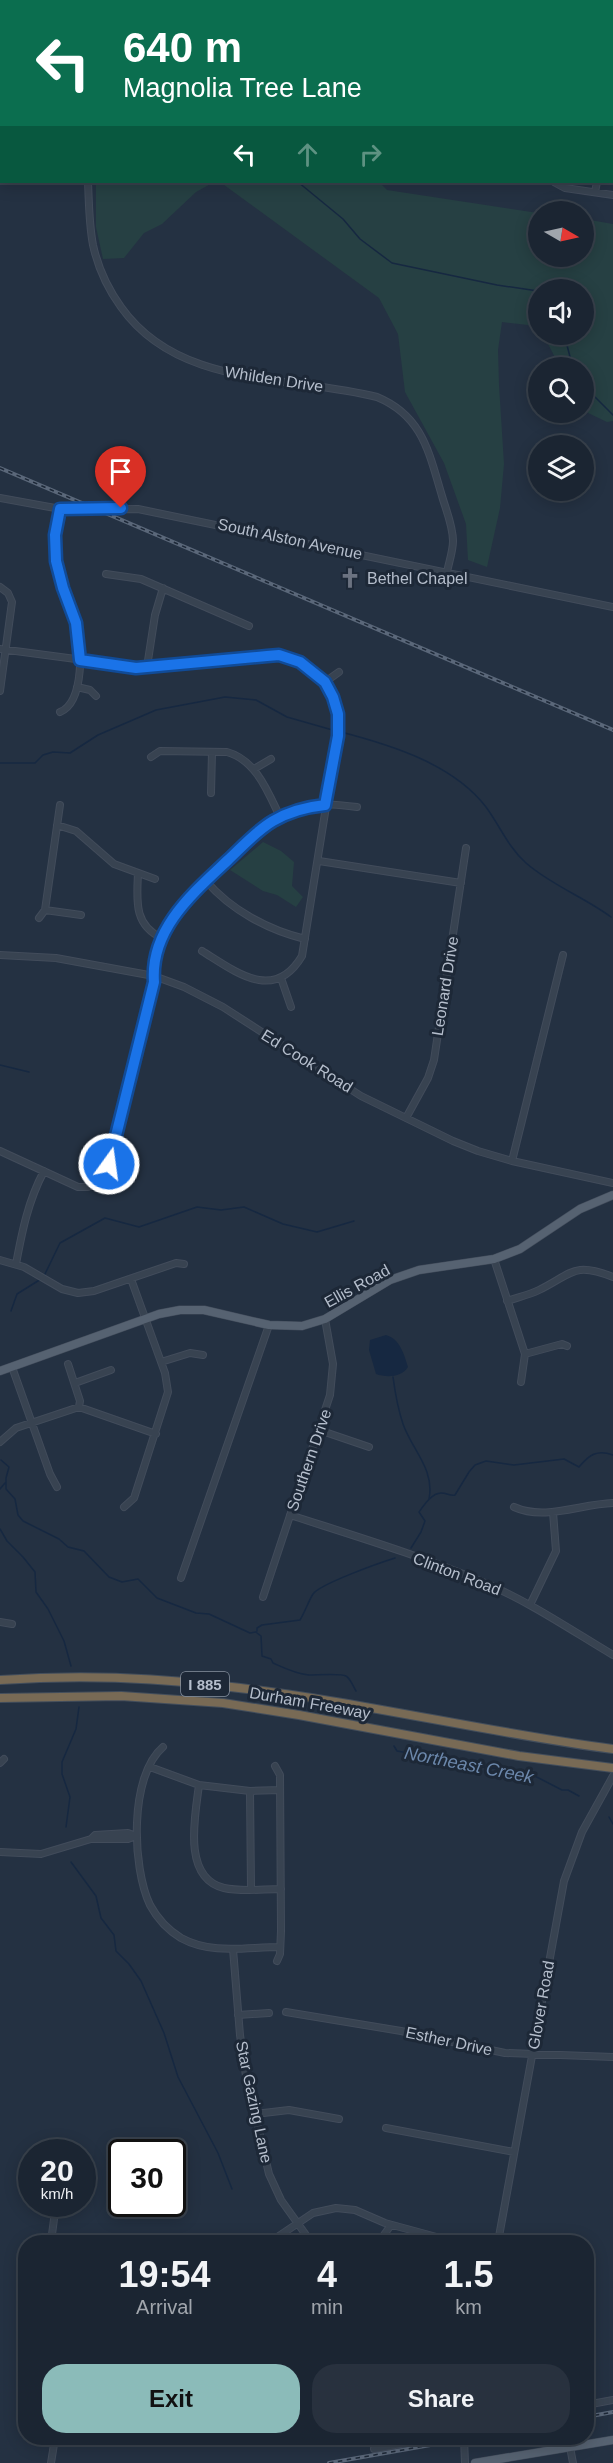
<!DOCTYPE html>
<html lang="en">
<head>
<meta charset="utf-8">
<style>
	body { margin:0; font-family:Helvetica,sans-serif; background:#28313e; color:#f1f3f6; height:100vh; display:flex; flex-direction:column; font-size:22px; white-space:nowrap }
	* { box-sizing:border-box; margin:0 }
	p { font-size:20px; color:#a0a5ac }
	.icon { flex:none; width:33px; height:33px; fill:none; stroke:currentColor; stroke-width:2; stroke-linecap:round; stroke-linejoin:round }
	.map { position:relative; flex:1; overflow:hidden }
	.panel { position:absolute; left:18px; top:2235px; width:576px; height:210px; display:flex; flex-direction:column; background:#1b2532; border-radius:24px; box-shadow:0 3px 15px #0003,0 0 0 2px #39424d }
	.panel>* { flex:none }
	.hud { position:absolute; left:0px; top:0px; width:614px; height:183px; box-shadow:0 3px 15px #0003,0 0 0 2px #39424d; background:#0b6e4f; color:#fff; overflow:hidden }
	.needle { width:39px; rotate:99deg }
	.fabs { position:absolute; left:528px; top:201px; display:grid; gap:12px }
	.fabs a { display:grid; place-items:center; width:66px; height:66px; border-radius:50%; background:#1b2532; box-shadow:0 3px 15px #0003,0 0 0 2px #39424d; font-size:30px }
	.speed { position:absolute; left:18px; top:2139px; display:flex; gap:12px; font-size:30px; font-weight:700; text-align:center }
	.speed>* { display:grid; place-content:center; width:78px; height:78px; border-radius:50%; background:#1b2532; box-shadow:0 3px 15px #0003,0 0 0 2px #39424d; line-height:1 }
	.speed small { font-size:15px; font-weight:400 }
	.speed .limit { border:3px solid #111; border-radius:9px; background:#fff; color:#111 }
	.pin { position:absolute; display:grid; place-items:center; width:51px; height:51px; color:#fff; margin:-62px -26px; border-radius:50% 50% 50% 0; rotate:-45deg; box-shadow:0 0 6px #0007 }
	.pin .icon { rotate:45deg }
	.me { position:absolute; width:66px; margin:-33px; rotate:14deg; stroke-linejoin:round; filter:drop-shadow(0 0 4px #0008) }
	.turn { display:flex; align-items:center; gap:21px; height:126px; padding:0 24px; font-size:27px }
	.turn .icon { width:78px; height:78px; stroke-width:2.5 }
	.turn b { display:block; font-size:42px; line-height:51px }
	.lanes { display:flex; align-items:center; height:57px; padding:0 24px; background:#0003; justify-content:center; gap:30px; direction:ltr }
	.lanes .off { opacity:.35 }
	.eta { display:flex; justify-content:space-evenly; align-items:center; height:102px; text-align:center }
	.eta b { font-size:36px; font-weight:800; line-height:42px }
	.cta { display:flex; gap:12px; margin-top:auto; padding:12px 24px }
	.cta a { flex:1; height:69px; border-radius:24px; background:#8bbbb9; color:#111; font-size:24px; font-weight:800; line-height:69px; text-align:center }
	.cta a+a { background:#28313e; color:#f1f3f6 }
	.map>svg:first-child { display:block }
</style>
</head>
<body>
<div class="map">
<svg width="613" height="2463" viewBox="0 0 613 2463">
	<rect width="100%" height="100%" fill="#243142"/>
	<path fill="#264043" d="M0,0L48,1L2,2L0,133Z
		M260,0H486L494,1H260Z
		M96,182H214L196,192L162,224L144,233L124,258L103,259L96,227Z
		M220,182H379L387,190L538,213V256H584V219L613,224V421L607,422L584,411V368L560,367L546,340L540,335L584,334V290H538V333L528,325L502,322L498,350L499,385L504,464L500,508L487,567L468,560L466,524L444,463L405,392L398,334L379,298Z
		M263,842L281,851L294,862L292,886L303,897L296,907L277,895L263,891L230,870Z"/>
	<path fill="#162841" d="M386,1335C400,1339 404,1354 408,1367C402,1377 387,1378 376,1374L369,1350L370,1340Z"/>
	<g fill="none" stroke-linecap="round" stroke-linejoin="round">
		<path stroke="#162841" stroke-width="1.5" d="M0,13L2,14
			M298,182L343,219L360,239L392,263L497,285L538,291
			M564,334L573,368
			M584,386L613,415
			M341,732C391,745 453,764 486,807C500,826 508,847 526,863C551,885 584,897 611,917
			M0,763H35L43,755L53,752L70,753L98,735L156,710L225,697L256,700L287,717L336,731
			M0,1065L29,1072
			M44,1276L60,1243L105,1218L139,1227L197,1207L221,1210L244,1207L283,1224L317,1232L354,1221
			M11,1311L17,1294L41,1279
			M393,1377C395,1392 398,1409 403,1424C412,1450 435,1469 429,1499
			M1,1460L9,1467L6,1478V1489L15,1499L18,1515L23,1521L59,1539L68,1547L84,1551L109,1577L122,1582L138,1579L157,1598L196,1613L209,1614L250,1633L256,1632
			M0,1489L5,1483
			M0,1529L7,1541L23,1557L35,1572L36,1592L48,1609L64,1641L71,1666
			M411,1548L421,1532L425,1521L419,1512C424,1505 432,1493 441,1493C447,1493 450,1496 455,1495L469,1472L475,1465L486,1461L514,1465L564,1459L579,1467C589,1455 597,1449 613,1455
			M257,1631V1628L262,1625L300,1620C305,1612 308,1602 313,1594C320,1584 379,1563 395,1558
			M257,1633L261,1636L262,1656L271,1659L273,1663C284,1668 296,1674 309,1675C317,1675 341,1673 346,1676C350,1678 353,1686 356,1691
			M394,1746L397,1751L461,1762L465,1765L527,1772L562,1790H568L579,1796
			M609,1817L613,1824
			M66,1827L70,1797L62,1774V1762L76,1729L79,1707
			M71,1862L96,1896L101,1918L114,1935L116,1951L129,1964L141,1981L164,2033L178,2077L218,2153L232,2189"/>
		<g stroke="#424c5b" stroke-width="8">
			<path id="minor" d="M185,0V2
				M246,2V0
				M88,182C89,203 89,224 93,245C98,268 108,289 121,307C179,389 291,375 377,397C423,416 429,453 442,496C446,510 453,526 453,541C453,551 449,562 447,572
				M554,182L565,188L613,195
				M595,192L597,182
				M0,498L66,510L138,509L613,607
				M60,509C56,528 54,546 57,565C60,585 70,603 76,622C82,644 85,702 60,712
				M106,574L141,579L249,626
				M0,587L8,593L12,602L0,691
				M0,649L136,667L278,655C316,663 335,688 339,726L302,956C274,1003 236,972 202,951
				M147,667L155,615L163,588
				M325,682L339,672
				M77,687L90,690L96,696
				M151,757L160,751L227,752C256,760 268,792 280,817
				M254,769L271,759
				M211,793L212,752
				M57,825L76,831L114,864L155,879
				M319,861L461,883
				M138,873C137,899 133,925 162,938
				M206,881C231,910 268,930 305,939
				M45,910L81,915
				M39,918L45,910L60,805
				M0,955L56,958L154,976L184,987L223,1007L361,1096L453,1141L478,1151L512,1161L613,1183
				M281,978L291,1007
				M406,1118L428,1078L434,1060L466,848
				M0,1151L78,1187H88L105,1171
				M512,1161L563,955
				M109,1164L154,982C153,962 160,938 170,921C190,889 270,814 306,806C323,803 340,805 357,807
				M494,1259L525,1354L521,1382
				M0,1260L24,1267L62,1289L78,1293L94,1291L176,1263L184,1264
				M16,1264C22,1232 28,1201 44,1171
				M507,1301C518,1297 529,1295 539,1290C572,1274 573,1261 613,1277
				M525,1354L562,1344L567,1346
				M161,1362L190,1353L203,1355
				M68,1364L80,1401L79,1407
				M12,1367L50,1474L57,1487
				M75,1383L111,1370
				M319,1430L369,1447
				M0,1442L16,1428L79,1407L156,1434
				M124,1507L134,1498L168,1392L165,1373L131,1279
				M514,1507C545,1521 580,1504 613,1503
				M290,1515C355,1536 422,1556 485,1583C530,1602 571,1630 613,1655
				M181,1578L269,1325
				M263,1597L330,1395L333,1364L325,1319
				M530,1605L556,1551L553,1512
				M0,1622L12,1624
				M163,1747C129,1776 132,1867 150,1905C157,1918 168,1930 181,1938C212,1955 246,1947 280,1947
				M0,1763L4,1759
				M275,1766L280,1775L281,1931L280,1954L277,1961
				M150,1767L199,1785L250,1791L280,1790
				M199,1785C195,1816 182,1878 224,1888C242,1892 263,1889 281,1889
				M250,1791L251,1889
				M91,1839H128L136,1836
				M0,1852L41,1854L91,1839L95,1835L128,1833L136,1836
				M233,1949L240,2035L246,2076L269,2174L281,2200L311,2242
				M286,2012L401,2031L505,2053L613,2057
				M238,2015L269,2013
				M255,2114L289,2110L339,2119
				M386,2128L514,2152
				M51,2242L56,2204
				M270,2242L313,2213L336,2208L355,2210L385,2223L455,2242
				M369,2242L381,2239L391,2225
				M498,2242L564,1881L582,1832L613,1776
				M586,2405L613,2400
				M231,2438L233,2442
				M464,2438L465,2463
				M570,2447L573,2463
				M374,2449L416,2441L422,2438
				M51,2463L55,2438"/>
		</g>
		<g stroke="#424c5b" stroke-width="9">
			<path id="major" d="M612,79H613
				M0,140H2
				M0,151H2
				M0,1371L159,1314L180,1310H204L269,1325L302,1326L325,1319L390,1280L419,1270L494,1259L520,1249L580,1209L613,1195
				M475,2463L613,2440"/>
		</g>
		<g stroke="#434e5c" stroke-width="10">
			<path id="highway" d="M0,1680C74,1675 149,1677 222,1686C354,1700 482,1732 613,1749
				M0,1698L121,1696L223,1703L299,1715L519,1756L613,1768"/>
		</g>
		<use href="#minor" stroke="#384351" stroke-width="6"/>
		<use href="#major" stroke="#566271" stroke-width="8"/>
		<use href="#highway" stroke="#786a55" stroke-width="8"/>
		<g stroke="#5a6779" stroke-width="4">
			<path id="rail" d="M0,468L613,730
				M586,2417L613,2412
				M329,2463L470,2438"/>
		</g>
		<use href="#rail" stroke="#1d2837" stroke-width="1.5" stroke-dasharray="4.5" stroke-linecap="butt"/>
	</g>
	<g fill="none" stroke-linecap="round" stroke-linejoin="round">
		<g stroke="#114b97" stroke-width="15">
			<path id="route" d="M109,1164L154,982C150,929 193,893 228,860C242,847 256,831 273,821C290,811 306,807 325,805L338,736V714L333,697L325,682L300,662L279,655L267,656L136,668L80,660L76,623L63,588L56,561L55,535L60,509L121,508"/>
		</g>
		<use href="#route" stroke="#1a73e8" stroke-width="10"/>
	</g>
	<defs>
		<g id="church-bare" transform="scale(1.62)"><path d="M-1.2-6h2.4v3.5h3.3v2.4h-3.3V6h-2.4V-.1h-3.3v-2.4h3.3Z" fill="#6b7280" stroke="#1d2837" stroke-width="2.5" paint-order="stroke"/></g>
	</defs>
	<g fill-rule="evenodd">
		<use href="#church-bare" x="350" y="578"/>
	</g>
	<g text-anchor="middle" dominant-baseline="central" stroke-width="6" stroke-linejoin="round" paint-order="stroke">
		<rect fill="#1d2837" stroke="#87919f" stroke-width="1.5" x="181" y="1672" width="48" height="24" rx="4.5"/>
		<g font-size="15" font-weight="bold" fill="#b5becc">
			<text x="205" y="1684">I 885</text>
		</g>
		<g font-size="16" fill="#b5becc" stroke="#1d2837">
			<text transform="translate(274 379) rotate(9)">Whilden Drive</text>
			<text transform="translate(290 539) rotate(12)">South Alston Avenue</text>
			<text transform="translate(445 986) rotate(-81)">Leonard Drive</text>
			<text transform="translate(307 1061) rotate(32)">Ed Cook Road</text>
			<text transform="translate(357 1286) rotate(-29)">Ellis Road</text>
			<text transform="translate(309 1460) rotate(-71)">Southern Drive</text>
			<text transform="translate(457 1574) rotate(21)">Clinton Road</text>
			<text transform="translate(310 1703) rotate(10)">Durham Freeway</text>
			<text transform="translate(541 2005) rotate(-80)">Glover Road</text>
			<text transform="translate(449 2041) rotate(12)">Esther Drive</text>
			<text transform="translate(254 2102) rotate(78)">Star Gazing Lane</text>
		</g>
		<g font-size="16" fill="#b5becc" stroke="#1d2837" text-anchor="start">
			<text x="367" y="578">Bethel Chapel</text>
		</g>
		<g font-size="18" font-style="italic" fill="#6c88ac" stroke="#1d2837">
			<text transform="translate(469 1765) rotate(11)">Northeast Creek</text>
		</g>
	</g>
</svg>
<div class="fabs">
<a><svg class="needle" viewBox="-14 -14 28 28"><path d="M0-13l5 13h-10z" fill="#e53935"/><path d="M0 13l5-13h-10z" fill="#a0a5ac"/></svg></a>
<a><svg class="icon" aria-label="sound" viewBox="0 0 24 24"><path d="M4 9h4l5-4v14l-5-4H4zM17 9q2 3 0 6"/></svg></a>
<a><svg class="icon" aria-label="search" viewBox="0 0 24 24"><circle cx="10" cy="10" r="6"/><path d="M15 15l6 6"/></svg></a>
<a><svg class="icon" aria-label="layers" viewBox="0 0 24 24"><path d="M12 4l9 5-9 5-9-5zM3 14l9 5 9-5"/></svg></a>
</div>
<div class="speed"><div>20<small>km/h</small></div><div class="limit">30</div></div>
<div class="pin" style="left:121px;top:508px;background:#d93025"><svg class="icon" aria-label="arrive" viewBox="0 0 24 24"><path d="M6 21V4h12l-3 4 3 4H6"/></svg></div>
<svg class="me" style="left:109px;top:1164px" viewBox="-20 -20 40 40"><circle r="17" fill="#1a73e8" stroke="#fff" stroke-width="3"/><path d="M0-11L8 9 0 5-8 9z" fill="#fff"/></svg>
<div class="hud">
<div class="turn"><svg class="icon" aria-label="left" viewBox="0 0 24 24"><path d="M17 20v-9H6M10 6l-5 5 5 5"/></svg><div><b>640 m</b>Magnolia Tree Lane</div></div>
<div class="lanes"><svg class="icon" aria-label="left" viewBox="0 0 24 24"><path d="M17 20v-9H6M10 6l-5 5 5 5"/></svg><svg class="icon off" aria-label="ahead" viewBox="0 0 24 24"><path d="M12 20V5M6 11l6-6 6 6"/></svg><svg class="icon off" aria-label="right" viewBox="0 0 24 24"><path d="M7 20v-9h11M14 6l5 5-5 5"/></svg></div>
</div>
<section class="panel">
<div class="eta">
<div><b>19:54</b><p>Arrival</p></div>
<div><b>4</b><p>min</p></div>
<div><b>1.5</b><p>km</p></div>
</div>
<div class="cta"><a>Exit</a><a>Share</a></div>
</section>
</div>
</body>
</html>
